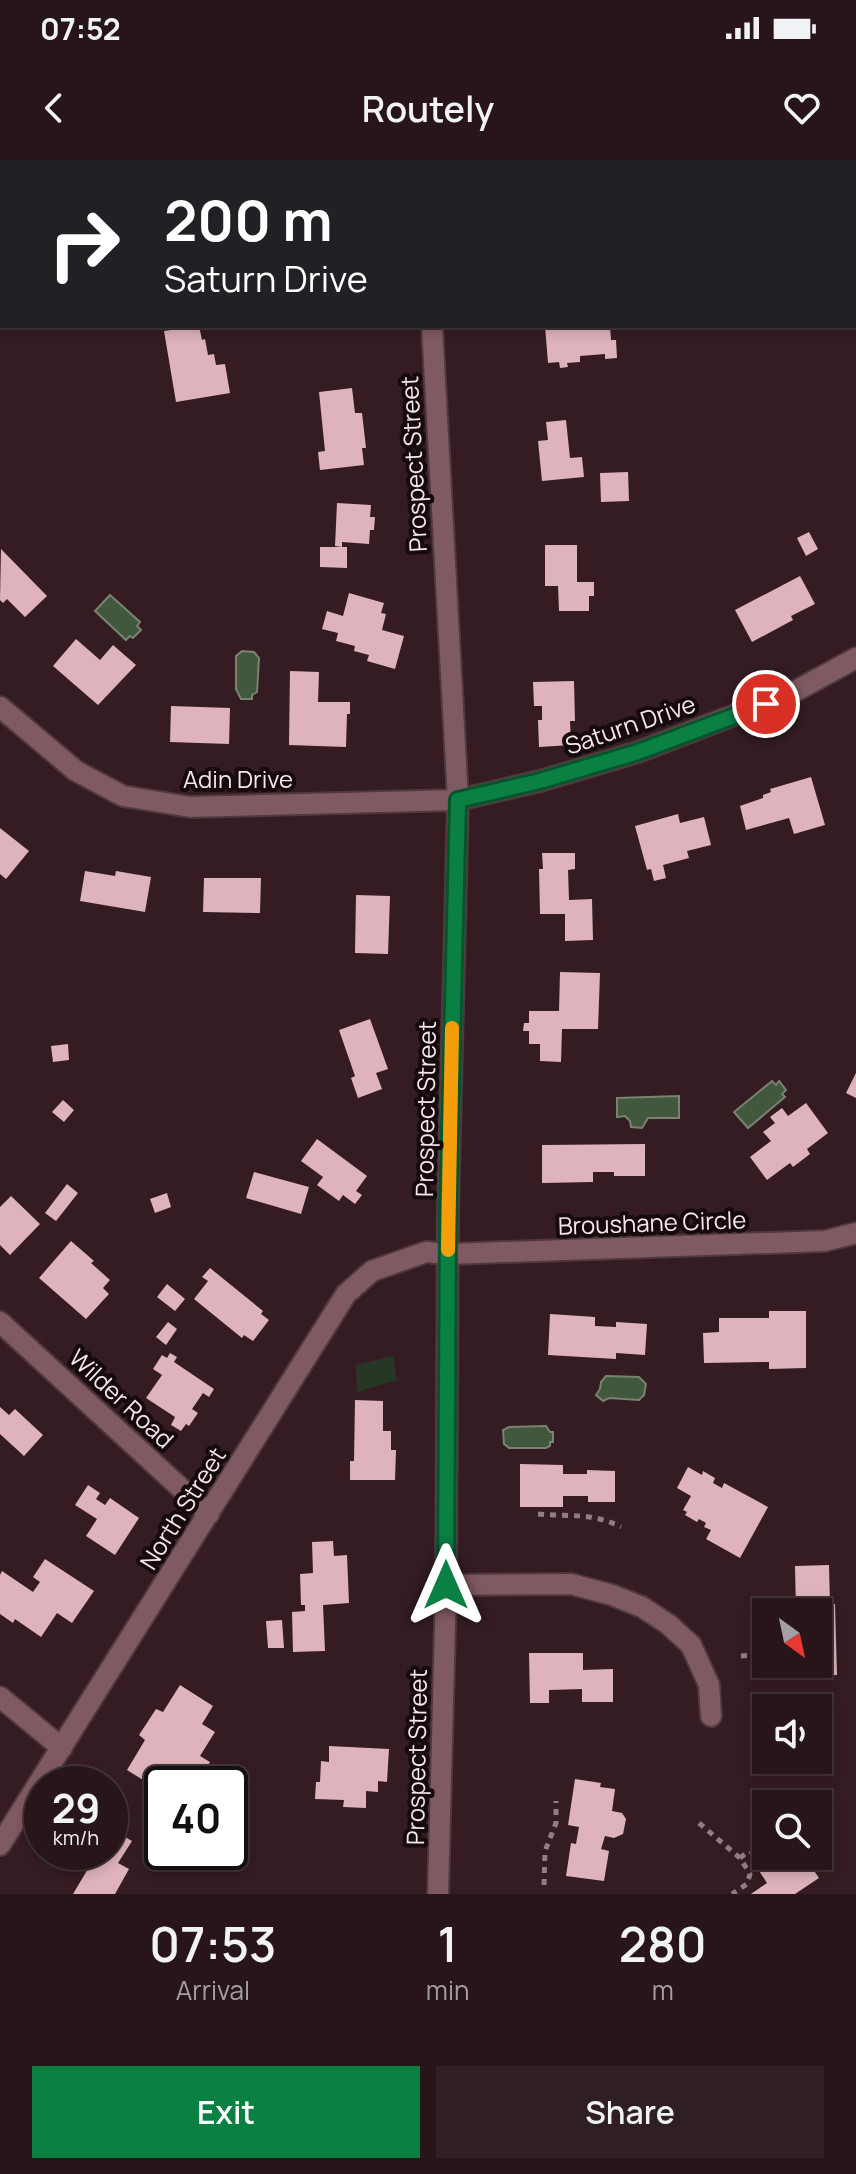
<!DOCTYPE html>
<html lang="en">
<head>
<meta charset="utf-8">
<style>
	body { margin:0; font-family:Manrope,sans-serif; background:#2f1e23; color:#f1f3f6; height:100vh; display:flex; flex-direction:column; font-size:30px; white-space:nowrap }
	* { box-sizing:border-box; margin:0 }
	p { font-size:26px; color:#a49fa2 }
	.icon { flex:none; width:44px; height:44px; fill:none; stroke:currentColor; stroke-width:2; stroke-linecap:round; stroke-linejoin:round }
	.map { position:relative; height:1734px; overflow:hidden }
	.side { display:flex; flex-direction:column; background:#27151a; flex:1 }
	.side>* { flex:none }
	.banner { position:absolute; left:0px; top:0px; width:856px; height:168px; box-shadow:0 4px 12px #0003,0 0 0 2px #433439; background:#202124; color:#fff; overflow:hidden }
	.needle { width:52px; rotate:147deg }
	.fabs { position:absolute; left:752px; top:1438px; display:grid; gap:16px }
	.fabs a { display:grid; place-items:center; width:80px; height:80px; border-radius:0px; background:#27151a; box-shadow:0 4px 12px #0003,0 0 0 2px #433439; font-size:40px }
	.speed { position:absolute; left:24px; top:1606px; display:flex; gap:16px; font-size:40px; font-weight:700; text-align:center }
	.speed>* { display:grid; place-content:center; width:104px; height:104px; border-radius:50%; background:#27151a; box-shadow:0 4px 12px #0003,0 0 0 2px #433439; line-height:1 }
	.speed small { font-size:20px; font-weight:400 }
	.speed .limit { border:4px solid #111; border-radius:12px; background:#fff; color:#111 }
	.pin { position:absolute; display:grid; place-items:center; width:68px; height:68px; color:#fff; margin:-34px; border:4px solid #fff; border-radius:50%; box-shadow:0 2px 8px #0007 }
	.me { position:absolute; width:88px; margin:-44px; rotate:0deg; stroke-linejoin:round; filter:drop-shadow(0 0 6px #0008) }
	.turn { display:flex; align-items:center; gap:28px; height:168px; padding:0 32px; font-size:36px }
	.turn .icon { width:104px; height:104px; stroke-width:2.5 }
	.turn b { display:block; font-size:56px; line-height:68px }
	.eta { display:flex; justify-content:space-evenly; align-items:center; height:136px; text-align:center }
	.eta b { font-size:48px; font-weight:600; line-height:56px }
	.action { display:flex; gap:16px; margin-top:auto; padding:16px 32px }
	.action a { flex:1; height:92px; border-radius:0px; background:#0b8043; color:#fff; font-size:32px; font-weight:600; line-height:92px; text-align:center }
	.action a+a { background:#2f1e23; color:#f1f3f6 }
	.status { display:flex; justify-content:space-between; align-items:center; height:56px; padding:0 40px; background:#27151a; direction:ltr }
	.status svg { height:22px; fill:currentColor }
	header { display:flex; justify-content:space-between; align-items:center; height:104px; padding:0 32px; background:#27151a; font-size:36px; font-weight:600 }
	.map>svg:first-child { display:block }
</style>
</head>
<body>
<div class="status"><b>07:52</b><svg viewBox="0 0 49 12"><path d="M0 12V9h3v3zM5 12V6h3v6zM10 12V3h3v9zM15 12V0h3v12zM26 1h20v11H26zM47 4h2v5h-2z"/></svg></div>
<header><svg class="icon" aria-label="back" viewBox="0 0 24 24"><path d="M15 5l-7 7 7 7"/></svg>Routely<svg class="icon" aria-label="heart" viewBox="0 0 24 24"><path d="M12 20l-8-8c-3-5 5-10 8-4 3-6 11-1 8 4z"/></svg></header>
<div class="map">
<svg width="856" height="1734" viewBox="0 0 856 1734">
	<rect width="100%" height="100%" fill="#341c22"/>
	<path fill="#273725" d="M393,1196L397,1220L357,1232L356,1205Z"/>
	<path fill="#41583d" stroke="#788371" stroke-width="2" d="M110,435L140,462L137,466L141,470L133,478L130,476L126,480L95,451Z
		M242,491L254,492L259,498L257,532L252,535V539H241L236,529V496Z
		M772,921L776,925L779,921L786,930L782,934L785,937L748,968L734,952Z
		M679,936V958H648L642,968L631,967L630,961L625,956L617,957V938Z
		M606,1216L639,1217L646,1224L644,1235L639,1240L609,1238L603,1241L596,1235L600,1229L601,1222Z
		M546,1266L550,1272H553V1282H550V1286L546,1288H509L504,1284L503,1270L509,1267Z"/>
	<path fill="#deb3bb" d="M199,166L202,180L205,179L208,195L214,194L216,205L225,204L230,233L176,242L164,171Z
		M545,166H610L611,180H616L617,198L605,199V194L580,196V202L567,203L568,207L560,208L559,202L548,203Z
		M352,228L355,253H362L366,288H362L364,305L320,310L318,292L325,291L319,232Z
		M566,260L570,298L582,297L584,317L542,321L538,281L548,280L546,262Z
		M628,312L629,341L601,342L600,313Z
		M337,343L371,345L370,357H375L374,370H370L369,384L342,382V387L335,386Z
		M809,372L818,389L806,396L797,378Z
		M545,385H577V422H594V436H589V451H559L558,426H545Z
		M320,387H347V408L320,407Z
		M1,389L47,436L25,457L7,439L3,443L0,440Z
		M800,416L815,444L791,456L793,460L752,482L735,450Z
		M349,433L384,443L381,453L386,454L382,470L404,476L395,509L367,501L369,495L354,491L355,486L336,481L338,473L322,469L327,451L343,456Z
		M76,479L100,500L113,485L136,505L98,545L53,506Z
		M290,511L319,512L318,542H350V554H347L346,587L289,585Z
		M574,521L575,561H570L571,585L539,587L538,560H542V546H534L533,522Z
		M171,546L230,548L229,584L170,582Z
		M811,617L825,665L794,674L789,658L746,670L740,646L763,638V635L771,632L770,629Z
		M678,654L680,663L704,657L711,685L687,691L689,698L663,705L666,718L654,721L651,709L647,710L635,666Z
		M0,668L29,691L6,719L0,714Z
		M542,693H575V709L568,710L569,740L592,739L593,780L565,781V754H540L539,709H543Z
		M85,711L115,716L116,711L151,717L145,752L80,741Z
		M204,718H261L260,753L203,752Z
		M356,735L390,736L388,794L355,793Z
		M560,812L600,813L598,869H562L561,902L540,901V884H529V871H523L524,863H529V851H559Z
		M370,859L388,909L376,913L382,929L358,938L351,918L355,916L339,870Z
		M68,884L69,900L53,902L51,886Z
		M856,913V938L846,933Z
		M63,940L74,950L64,962L52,952Z
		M806,943L828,973L807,989L810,994L793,1007L790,1003L767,1020L750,997L771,981L763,972L775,963L770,957L782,948L788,956Z
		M317,979L367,1016L356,1031L362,1035L355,1044L343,1035L339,1041L317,1025L323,1017L301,1001Z
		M645,984V1016H614V1012H593V1022L542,1023V985Z
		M254,1012L309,1027L301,1054L246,1038Z
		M67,1024L78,1033L56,1061L45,1053Z
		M167,1033L171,1047L155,1053L150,1039Z
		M11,1036L40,1064L10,1095L0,1085V1047Z
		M71,1081L94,1101L91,1103L110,1120L103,1128L109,1134L86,1159L39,1118Z
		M210,1108L263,1151L261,1154L269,1160L253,1181L244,1175L242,1178L194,1139L208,1121L202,1117Z
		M167,1124L185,1139L175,1151L157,1137Z
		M769,1151H806V1208L769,1209V1202L704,1203L703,1173L719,1172V1158H769Z
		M550,1154L595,1157V1166L616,1167V1162L647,1164L645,1195L616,1193V1199L548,1195Z
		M168,1162L177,1169L166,1185L156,1177Z
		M170,1193L177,1197L174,1202L214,1229L209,1237L203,1233L192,1249L198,1253L189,1266L186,1264L181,1271L171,1265L175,1257L146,1238L162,1215L153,1209L162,1195L167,1198Z
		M355,1240L383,1241V1271H391V1290H396L395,1320H350V1301H354Z
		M0,1247L9,1255L15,1249L43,1275L24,1296L0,1274Z
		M520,1304L563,1305V1314H587V1310L615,1311V1342H588V1336H563V1347H520Z
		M688,1307L702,1315L703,1311L715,1318L713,1323L722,1328L724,1323L768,1347L740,1398L706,1379L711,1370L704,1367L706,1363L699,1359L697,1362L685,1355L687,1352L683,1350L691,1336L677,1328Z
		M88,1325L100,1333L96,1339L105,1345L110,1338L139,1358L115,1395L86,1376L97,1359L75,1345Z
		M333,1381L334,1396L347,1395L349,1443L323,1445L325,1491L293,1492L292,1452L305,1451V1445H301L300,1414L313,1413L312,1382Z
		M45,1399L94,1431L72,1463L57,1453L41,1477L15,1459L13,1463L0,1454V1415L2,1411L33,1432L40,1422L33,1417Z
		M829,1405L830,1444H835L837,1515L799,1516L798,1504H818V1452H796L795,1406Z
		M282,1460L284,1488H268L266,1461Z
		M529,1493H583V1510L613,1509V1542H582V1529L549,1530V1543H530Z
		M180,1525L213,1546L202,1564L215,1572L200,1596L210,1602L198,1621L175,1606L171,1612L179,1617L174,1624L164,1621L159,1630L127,1610L145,1580L139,1575L156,1549L163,1552Z
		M329,1586L389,1589L387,1622L378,1621V1632L366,1631V1648L343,1647L344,1640L315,1639L316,1622H320L321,1601L329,1602Z
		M575,1619L601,1623L600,1627L615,1629L612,1651L622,1653L626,1659L623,1674L614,1678L605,1676L601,1689L609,1691L604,1721L566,1716L571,1683L576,1684L579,1667L568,1665Z
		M110,1668L132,1681L118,1703L129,1709L115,1734H73L98,1692H110Z
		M766,1696H804L819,1718L795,1734H751L767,1723L754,1703Z"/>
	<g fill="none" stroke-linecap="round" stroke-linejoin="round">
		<g stroke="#4f383e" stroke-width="24">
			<path id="minor" d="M0,547L76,611L123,636L190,647L458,640L540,621L638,592L792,533L856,498
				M448,1094L825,1081L856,1073
				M0,1162L209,1354
				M446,1425L571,1424L612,1435L642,1447L668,1464L691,1485L709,1525L711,1556
				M0,1537L62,1588"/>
		</g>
		<g stroke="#4f383e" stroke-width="24">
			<path id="tertiary" d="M427,0V2
				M432,166L458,640L448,1050L446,1425L438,1734
				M0,1685L346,1134L372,1111L426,1092L448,1094"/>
		</g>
		<path stroke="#927e82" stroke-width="5" stroke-dasharray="6 6" stroke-linecap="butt" d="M538,1354C570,1357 591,1352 621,1367
			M741,1496L766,1494
			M699,1663L740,1698L750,1714L747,1724L732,1734
			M740,1698L749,1691L760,1696
			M544,1725L545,1691L556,1663V1641"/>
		<use href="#minor" stroke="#805a62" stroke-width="20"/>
		<use href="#tertiary" stroke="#805a62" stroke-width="20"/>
	</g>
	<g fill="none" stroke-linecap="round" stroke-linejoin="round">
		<g stroke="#07532c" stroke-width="20">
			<path id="route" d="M446,1425L448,1050L458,640L540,621L638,592L766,544"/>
		</g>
		<use href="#route" stroke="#0b8043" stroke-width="14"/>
		<path stroke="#f59e0b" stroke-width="14" d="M448,1090L452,868"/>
	</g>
	<g text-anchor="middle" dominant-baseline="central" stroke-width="8" stroke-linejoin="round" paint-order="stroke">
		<g font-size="24" fill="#f8e7ea" stroke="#150a0c">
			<text transform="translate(413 304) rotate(-93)">Prospect Street</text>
			<text transform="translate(630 564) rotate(-19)">Saturn Drive</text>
			<text x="238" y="618">Adin Drive</text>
			<text transform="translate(425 949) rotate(-89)">Prospect Street</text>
			<text transform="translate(652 1062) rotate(-2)">Broushane Circle</text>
			<text transform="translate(122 1238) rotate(43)">Wilder Road</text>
			<text transform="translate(182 1348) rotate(-58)">North Street</text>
			<text transform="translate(416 1597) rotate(-89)">Prospect Street</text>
		</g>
	</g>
</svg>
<div class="fabs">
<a><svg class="needle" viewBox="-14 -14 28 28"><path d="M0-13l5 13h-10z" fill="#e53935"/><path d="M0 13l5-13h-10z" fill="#a49fa2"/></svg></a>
<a><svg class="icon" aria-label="sound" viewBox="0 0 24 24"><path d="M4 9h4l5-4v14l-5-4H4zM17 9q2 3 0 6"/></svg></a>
<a><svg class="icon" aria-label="search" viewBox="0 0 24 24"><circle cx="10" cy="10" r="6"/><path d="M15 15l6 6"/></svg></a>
</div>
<div class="speed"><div>29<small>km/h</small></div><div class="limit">40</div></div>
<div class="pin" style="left:766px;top:544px;background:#d93025"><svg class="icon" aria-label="arrive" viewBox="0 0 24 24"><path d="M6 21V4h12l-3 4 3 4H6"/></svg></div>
<svg class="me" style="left:446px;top:1425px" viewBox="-20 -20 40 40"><path d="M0-17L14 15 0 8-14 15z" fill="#0b8043" stroke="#fff" stroke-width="4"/></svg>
<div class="banner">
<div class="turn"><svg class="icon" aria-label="right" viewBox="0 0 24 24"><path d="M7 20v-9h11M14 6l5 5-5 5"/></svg><div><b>200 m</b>Saturn Drive</div></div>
</div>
</div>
<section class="side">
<div class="eta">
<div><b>07:53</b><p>Arrival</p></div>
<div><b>1</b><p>min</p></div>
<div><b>280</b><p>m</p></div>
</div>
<div class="action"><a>Exit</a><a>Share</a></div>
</section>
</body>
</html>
